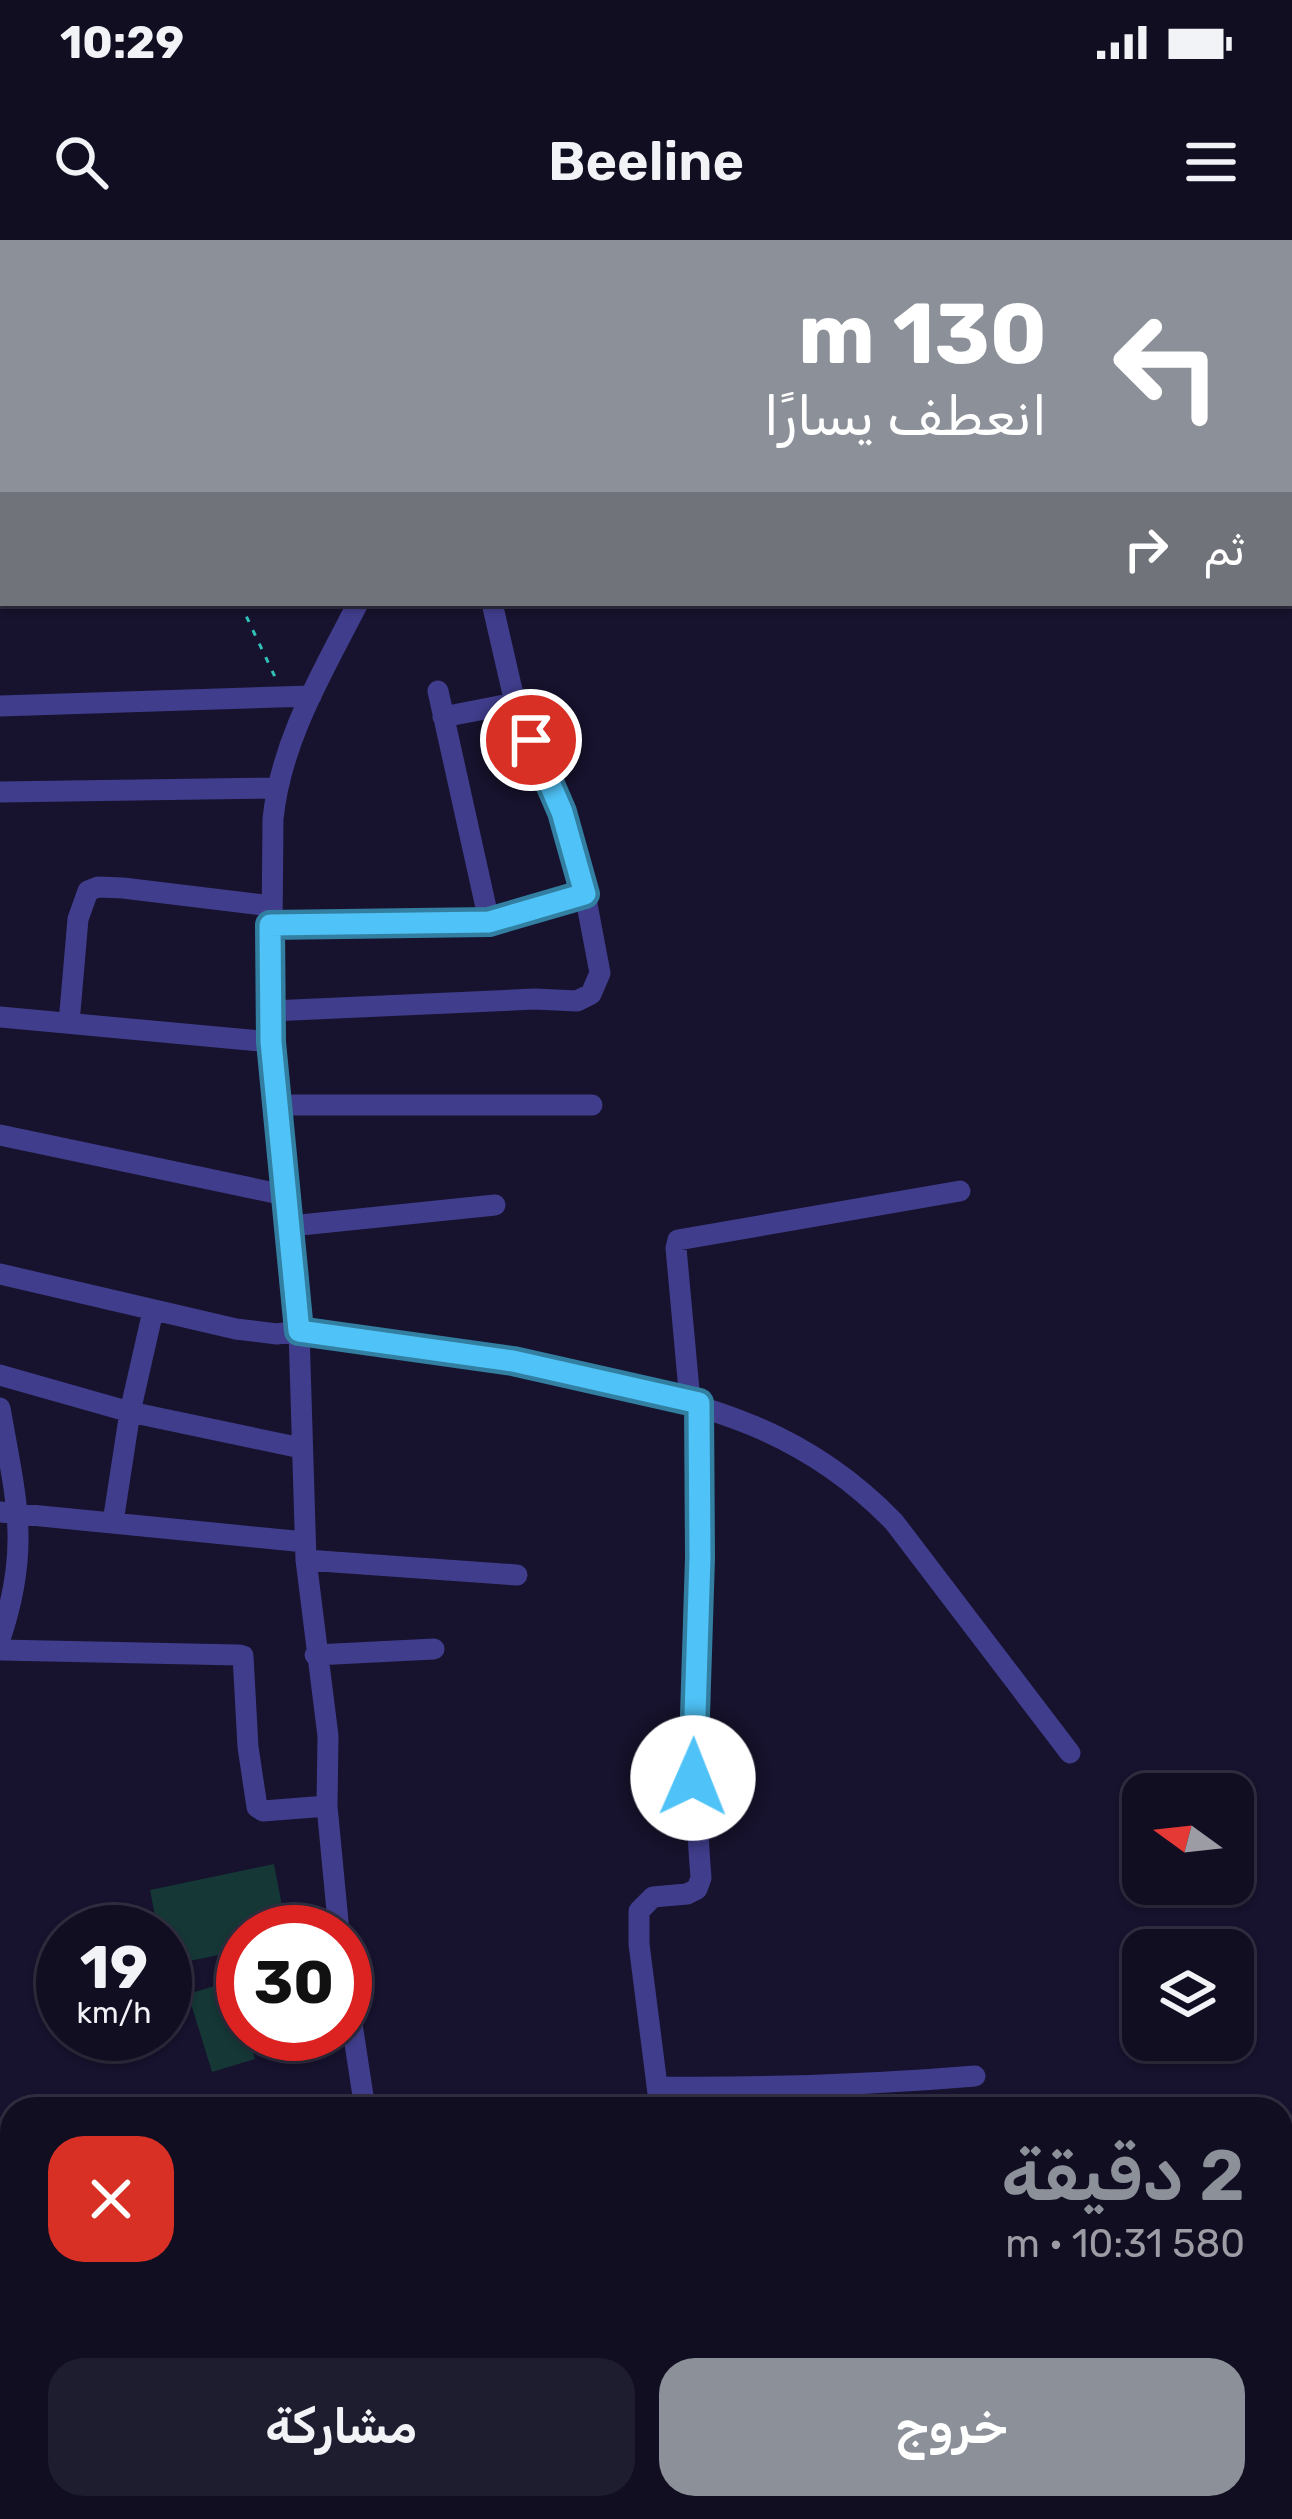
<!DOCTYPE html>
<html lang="ar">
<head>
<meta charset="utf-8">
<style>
	body { margin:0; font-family:Rubik,Cairo,sans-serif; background:#1e1c2f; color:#f1f3f6; direction:rtl; height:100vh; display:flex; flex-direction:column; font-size:45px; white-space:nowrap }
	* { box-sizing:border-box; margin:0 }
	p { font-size:39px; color:#9c9ca5 }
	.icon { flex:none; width:66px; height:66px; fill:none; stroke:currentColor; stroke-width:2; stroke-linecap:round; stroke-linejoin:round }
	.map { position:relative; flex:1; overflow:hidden; direction:ltr }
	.sheet { position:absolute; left:0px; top:1857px; width:1293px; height:423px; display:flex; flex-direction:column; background:#110e22; border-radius:36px 36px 0 0; box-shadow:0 3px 9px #0004,0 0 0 3px #302e40; direction:rtl }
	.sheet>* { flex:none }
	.guide { position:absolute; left:0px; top:0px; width:1293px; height:366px; box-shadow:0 3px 9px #0004,0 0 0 3px #302e40; direction:rtl; background:#8c9099; color:#fff; overflow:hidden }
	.needle { width:78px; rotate:285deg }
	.fabs { position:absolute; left:1122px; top:1533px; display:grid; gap:24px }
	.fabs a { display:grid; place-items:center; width:132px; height:132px; border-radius:24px; background:#110e22; box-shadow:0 3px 9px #0004,0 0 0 3px #302e40; font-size:60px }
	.speed { position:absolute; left:36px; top:1665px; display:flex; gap:24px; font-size:60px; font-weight:700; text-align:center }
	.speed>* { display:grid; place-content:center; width:156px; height:156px; border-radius:50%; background:#110e22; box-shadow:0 3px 9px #0004,0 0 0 3px #302e40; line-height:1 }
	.speed small { font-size:30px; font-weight:400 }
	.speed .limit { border:18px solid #d22; background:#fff; color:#111 }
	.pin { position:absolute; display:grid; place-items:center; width:102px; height:102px; color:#fff; margin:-51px; border:6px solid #fff; border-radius:50%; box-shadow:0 3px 12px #0007 }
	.me { position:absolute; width:132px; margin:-66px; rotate:1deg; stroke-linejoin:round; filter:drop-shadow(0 0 9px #0008) }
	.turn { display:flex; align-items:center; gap:42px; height:252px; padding:0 48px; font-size:54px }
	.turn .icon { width:156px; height:156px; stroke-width:2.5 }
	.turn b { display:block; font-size:84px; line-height:102px }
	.then { display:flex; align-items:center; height:114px; padding:0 48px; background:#0003; gap:24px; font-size:45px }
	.round { display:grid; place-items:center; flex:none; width:126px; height:126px; border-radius:36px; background:#1e1c2f }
	.head { display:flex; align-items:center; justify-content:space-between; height:204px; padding:0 48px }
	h1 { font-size:72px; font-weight:600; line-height:90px; color:#8c9099 }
	.action { display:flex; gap:24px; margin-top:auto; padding:24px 48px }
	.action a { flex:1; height:138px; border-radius:36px; background:#8c9099; color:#fff; font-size:48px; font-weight:600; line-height:138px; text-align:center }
	.action a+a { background:#1e1c2f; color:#f1f3f6 }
	.status { display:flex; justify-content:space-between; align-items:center; height:84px; padding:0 60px; background:#110e22; direction:ltr }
	.status svg { height:33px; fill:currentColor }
	header { display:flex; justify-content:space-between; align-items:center; height:156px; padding:0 48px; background:#110e22; font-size:54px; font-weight:600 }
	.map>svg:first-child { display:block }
</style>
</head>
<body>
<div class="status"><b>10:29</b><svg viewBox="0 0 49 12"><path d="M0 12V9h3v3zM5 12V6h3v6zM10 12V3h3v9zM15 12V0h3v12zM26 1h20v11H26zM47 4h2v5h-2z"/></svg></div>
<header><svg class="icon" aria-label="menu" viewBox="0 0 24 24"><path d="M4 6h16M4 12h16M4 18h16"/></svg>Beeline<svg class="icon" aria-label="search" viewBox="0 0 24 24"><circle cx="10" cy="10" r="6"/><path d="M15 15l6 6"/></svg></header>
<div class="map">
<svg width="1292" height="2279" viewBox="0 0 1292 2279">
	<rect width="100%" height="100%" fill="#17122d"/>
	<path fill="#153736" d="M274,1624L287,1692H243V1710L165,1726V1692H158L150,1650Z
		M231,1741L243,1794H247L255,1819L212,1832L188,1754Z"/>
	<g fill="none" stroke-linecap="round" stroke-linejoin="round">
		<path stroke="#31c0b7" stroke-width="3" stroke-dasharray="6 9" stroke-linecap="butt" d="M240,363L276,439"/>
		<path stroke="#403d8c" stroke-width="21" d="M829,0V3
			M1050,0L1051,3
			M104,3L107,0
			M301,3L303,0
			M1249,3L1250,0
			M0,44L3,45
			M1290,144L1292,149
			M0,204L3,195
			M1290,304L1292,303
			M0,307H3
			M438,451L489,681
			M0,466L311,456
			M443,477L515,463
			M0,552L276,548
			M270,685L489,681L585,654
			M271,771L535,759L577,761L591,754L600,733L585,654L562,572L515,463L492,363
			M0,777L271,802
			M69,783L78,679L88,651L98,647L123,648L271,666
			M278,865H592
			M0,895L289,956
			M291,986L495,965
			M0,1034L236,1089L277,1094L299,1091L271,802L273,579C281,500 323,432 358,363
			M0,1135L130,1172L301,1208
			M690,1161L676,1008L678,1000L960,951
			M0,1168C16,1260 31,1307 0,1399
			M0,1272L305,1302
			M113,1282L130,1172L153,1071
			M306,1320L517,1335
			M0,1410L239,1415L243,1416L248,1507L257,1567L263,1571L327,1566
			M315,1415L434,1409
			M339,1692L327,1566L328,1496L306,1320L299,1091C398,1103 494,1117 591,1139C711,1166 805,1190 894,1282L1070,1513
			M345,1738L365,1869
			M657,1847C763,1848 870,1845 975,1836
			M660,1869L639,1704V1671L653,1657L687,1654L697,1649L701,1638C688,1479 700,1323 699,1163
			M758,2268L760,2279"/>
		<path stroke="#403d8c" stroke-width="27" d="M0,2173L12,2180
			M127,2268L139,2279"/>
	</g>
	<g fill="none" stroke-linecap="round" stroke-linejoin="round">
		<g stroke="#337fa1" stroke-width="30">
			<path id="route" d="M531,500L562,572L585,654L489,682L270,685L271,802L299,1091L513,1121L699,1163L700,1318L693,1538"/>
		</g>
		<use href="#route" stroke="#4fc3f7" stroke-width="21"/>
	</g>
</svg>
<div class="fabs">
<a><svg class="needle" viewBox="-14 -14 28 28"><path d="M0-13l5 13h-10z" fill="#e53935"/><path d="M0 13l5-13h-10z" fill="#9c9ca5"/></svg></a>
<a><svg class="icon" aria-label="layers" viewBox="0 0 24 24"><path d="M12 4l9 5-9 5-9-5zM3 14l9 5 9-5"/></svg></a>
</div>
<div class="speed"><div>19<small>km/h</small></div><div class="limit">30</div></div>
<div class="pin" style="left:531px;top:500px;background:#d93025"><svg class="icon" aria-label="arrive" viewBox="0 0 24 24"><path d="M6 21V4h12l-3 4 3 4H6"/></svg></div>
<svg class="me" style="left:693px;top:1538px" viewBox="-20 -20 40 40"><circle r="19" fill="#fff"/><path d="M0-13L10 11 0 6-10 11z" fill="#4fc3f7"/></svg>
<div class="guide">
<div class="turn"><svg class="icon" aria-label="left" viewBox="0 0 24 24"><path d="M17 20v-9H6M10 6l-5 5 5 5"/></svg><div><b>130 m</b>انعطف يسارًا</div></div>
<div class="then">ثم<svg class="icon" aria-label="right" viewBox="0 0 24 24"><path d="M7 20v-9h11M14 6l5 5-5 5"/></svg></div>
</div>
<section class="sheet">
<div class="head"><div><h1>2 دقيقة</h1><p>580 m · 10:31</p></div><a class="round" style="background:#d93025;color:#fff"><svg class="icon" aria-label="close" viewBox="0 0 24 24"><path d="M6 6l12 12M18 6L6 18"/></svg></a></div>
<div class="action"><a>خروج</a><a>مشاركة</a></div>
</section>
</div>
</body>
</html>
